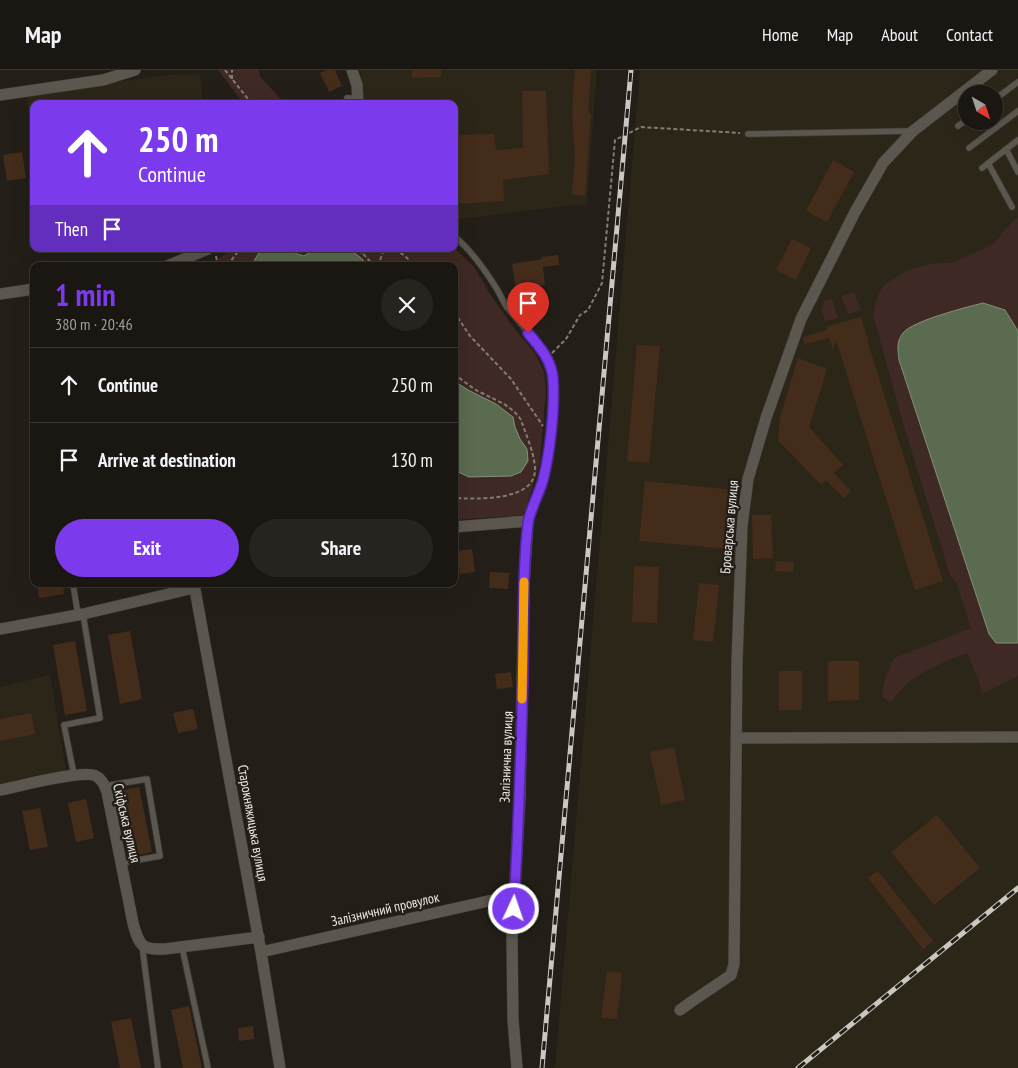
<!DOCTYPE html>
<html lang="en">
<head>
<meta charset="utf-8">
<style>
	body { margin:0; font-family:"PT Sans Narrow",sans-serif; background:#272420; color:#f1f3f6; height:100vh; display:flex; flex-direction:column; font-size:19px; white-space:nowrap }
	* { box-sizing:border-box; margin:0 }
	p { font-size:16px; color:#9f9f9f }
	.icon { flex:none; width:28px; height:28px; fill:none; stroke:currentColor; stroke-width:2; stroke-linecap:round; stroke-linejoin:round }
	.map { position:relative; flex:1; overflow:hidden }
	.details { position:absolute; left:30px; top:192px; width:428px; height:325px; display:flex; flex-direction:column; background:#1a1712; border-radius:10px; box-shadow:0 5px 20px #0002,0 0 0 1px #383632 }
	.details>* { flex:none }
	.hud { position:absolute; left:30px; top:30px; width:428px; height:152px; border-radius:10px; box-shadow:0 5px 20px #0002,0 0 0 1px #383632; background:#7c3aed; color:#fff; overflow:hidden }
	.needle { width:32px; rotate:141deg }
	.tools { position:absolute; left:958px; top:15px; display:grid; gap:10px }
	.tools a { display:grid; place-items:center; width:45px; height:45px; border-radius:50%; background:#1a1712; box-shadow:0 5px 20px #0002,0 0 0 1px #383632; font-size:25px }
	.pin { position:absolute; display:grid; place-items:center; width:42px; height:42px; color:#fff; margin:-51px -21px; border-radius:50% 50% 50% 0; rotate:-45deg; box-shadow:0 0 5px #0007 }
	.pin .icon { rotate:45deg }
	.me { position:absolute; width:55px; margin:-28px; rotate:3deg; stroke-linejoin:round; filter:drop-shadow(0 0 4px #0008) }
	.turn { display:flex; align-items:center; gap:18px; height:105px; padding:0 25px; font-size:22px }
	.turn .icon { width:65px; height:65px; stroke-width:2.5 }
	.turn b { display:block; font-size:35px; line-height:42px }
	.then { display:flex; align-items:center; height:48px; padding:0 25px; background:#0003; gap:10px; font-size:19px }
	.round { display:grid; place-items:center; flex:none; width:52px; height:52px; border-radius:26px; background:#272420 }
	.summary { display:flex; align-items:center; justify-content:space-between; height:85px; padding:0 25px }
	h1 { font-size:30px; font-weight:800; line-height:38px; color:#7c3aed }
	.button { display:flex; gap:10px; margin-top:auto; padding:10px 25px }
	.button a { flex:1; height:58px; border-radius:30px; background:#7c3aed; color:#fff; font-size:20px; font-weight:800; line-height:58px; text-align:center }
	.button a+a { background:#272420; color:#f1f3f6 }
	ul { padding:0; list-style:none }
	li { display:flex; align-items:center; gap:15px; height:75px; padding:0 25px; border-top:1px solid #383632 }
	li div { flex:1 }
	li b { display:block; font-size:19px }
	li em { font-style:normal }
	header { display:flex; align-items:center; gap:30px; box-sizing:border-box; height:70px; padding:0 25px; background:#1a1712; border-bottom:1px solid #383632 }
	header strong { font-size:24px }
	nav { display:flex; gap:28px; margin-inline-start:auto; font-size:18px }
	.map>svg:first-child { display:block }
</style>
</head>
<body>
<header>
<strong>Map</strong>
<nav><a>Home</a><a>Map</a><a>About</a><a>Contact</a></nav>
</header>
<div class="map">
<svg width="1018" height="998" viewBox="0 0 1018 998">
	<rect width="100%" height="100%" fill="#231f18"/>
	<path fill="#2c2619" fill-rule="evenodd" d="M361,0H597L587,135L564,136L454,150V34H362Z
		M640,0H1018V998H555ZM966,24H994V51H966Z
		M200,4L203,34H34V67L26,24L167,5Z
		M50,605L66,701L0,715V617Z"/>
	<path fill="#3e2924" d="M218,0H259L260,6L285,34H244Z
		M1018,148V261L1005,240L983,233L955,241L912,256L899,290L989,564L996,573H1018V606L982,624L978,609L967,583C950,589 920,602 907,614C901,619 896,626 891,632L882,627L885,609L894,588L971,558L956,512L950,505L906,363L873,245L878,225L885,214L906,201L930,194L955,192L993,174L1014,150Z
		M454,178L474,197L492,227L517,262L535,283L544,302L546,320L540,392L524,445L454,450V196H207L233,179Z
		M854,222L861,240L848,244L841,226Z
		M832,229L838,248L825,251L821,239L825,231Z"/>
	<path fill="#5a6b4f" stroke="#85907b" d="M265,179H290L297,184L304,186C318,177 319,181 334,182C339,183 342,180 346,181C356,181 363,190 369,196H251L260,181Z
		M983,233L1005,240L1018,261V573H996L989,564L899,290C898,280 896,272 903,263C912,251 967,237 983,233Z
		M454,311L468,320L496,334L513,347L515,357L520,369L527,379L528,391L521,402L511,406L469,407L454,400Z"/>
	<path fill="#442c1a" d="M328,0H335L342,16L329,22L320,3Z
		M412,0H441V7L412,8Z
		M575,0H591L588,43L591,44L585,126L572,124L575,90L572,42Z
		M522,21H546L549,104L503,110L504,131L454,134V65L494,64L496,80L523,78Z
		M22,82L26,108L7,111L3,85Z
		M833,90L854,102L827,152L806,141Z
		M792,169L811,178L796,210L776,200Z
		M558,185L559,195L543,197L545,215L531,217L542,231L535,236L522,219H516L512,194L542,189L541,187Z
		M861,247L868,270H867L943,511L915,520L836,270L833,280L829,268L804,274L803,267L827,260L826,257Z
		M637,275L660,276L649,393L627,391Z
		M798,288L827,299L809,357L843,395L834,403L851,421L844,428L826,410L821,415L778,370L780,348Z
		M645,411L734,420L729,479L639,471Z
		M752,445H771L773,488L753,489Z
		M472,479L475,502L460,504L457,481Z
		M776,491L794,492L793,502L775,501Z
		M634,496L659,497L657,553L632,552Z
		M490,502L509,503L508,519L489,518Z
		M699,513L719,515L713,572L693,570Z
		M37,514H63L64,524L39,528Z
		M130,561L142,629L120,634L108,565Z
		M75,571L87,641L65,645L53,575Z
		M828,591H859V630L828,631Z
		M779,601H802V640H779Z
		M511,602L513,617L497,619L495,604Z
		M193,639L198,659L178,663L173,643Z
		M31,643L35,664L0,671V649Z
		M674,677L685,730L661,735L650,682Z
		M139,717L152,782L132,786L119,721Z
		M86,729L94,768L76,772L68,733Z
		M40,738L48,777L30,780L22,741Z
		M937,745L980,798L934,835L891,782Z
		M878,801L933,871L923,879L868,808Z
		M607,901L622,903L617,949L601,948Z
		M189,936L202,998H183L171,940Z
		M131,948L141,998H120L111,952Z
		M253,956L254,969L239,971L238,958Z"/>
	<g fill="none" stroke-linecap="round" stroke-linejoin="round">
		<g stroke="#3d3a35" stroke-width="7">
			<path id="lane" d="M347,28H358
				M994,30L1018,12
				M958,56L966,50
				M748,64L911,61
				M969,78L1018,41
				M1006,79L1018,102
				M988,93L1012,137
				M982,98L1018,70
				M454,166C471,180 483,197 495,216C499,222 502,229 506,236C519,253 536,268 546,287C560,312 550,384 542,411C538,425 533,438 528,451
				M73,514L78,545
				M74,705L64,655L100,648L83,544
				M105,716L147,709L160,786L121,793
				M142,875L158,998
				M182,877L208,998"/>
		</g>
		<g stroke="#3d3a35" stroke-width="12">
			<path id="street" d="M352,0L357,15L358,34
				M0,25L103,10L135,0
				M167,196L208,179
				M0,224L34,219
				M454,457L528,451L524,513L520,727L512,867L513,950L517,998
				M194,514L261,882L280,998
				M0,559L83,544L194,518
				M736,668L1018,667
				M0,720C17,717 83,699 96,706C102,709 105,716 107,722L133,853C139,876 142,880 165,879L259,867
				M261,882L515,825
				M680,940L691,932L731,905L734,894L737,591L742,456L748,409L766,348L801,249L855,142L883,93L913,61L992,0"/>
		</g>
		<path stroke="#807d77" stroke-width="2" stroke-dasharray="4 2.5" stroke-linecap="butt" d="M225,0L252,34
			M232,9V0
			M349,179L362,183
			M359,179L374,196
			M395,179L405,186L415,196
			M216,186L218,196
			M229,196L230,192L240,179
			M378,196L384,179
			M454,242L470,266L511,309L543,356
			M552,283L566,269L580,245L588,240L602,213L615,70L641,57L740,63
			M454,304C461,309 468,315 476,320C492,329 511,334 521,350C526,365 534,382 535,398C537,432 476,429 454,428"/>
		<use href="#lane" stroke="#5b574f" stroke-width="5.5"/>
		<use href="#street" stroke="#5b574f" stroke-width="11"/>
		<g stroke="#cac8c3" stroke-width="5">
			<path id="rail" d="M542,998L631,0
				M798,998L1018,818"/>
		</g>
		<use href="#rail" stroke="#231f18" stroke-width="3" stroke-dasharray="9" stroke-linecap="butt"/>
	</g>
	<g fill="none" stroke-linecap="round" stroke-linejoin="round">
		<g stroke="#51269a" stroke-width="12">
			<path id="route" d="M514,839C518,762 521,686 523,609C524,557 522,505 528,453C530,440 539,424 543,410C550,383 555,338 553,309C552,291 540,277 528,263"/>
		</g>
		<use href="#route" stroke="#7c3aed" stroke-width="9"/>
		<path stroke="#f59e0b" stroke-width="9" d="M522,629L524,512"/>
	</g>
	<g text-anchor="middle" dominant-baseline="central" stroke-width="5" stroke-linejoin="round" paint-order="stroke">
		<g font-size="14" fill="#eae8e3" stroke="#231f18">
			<text transform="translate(729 457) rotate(-85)">Броварська вулиця</text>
			<text transform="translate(506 687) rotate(-88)">Залізнична вулиця</text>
			<text transform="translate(127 753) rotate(77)">Скіфська вулиця</text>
			<text transform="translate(253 753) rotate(80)">Старокняжицька вулиця</text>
			<text transform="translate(385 839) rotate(-13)">Залізничний провулок</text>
		</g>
	</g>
</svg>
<div class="tools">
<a><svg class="needle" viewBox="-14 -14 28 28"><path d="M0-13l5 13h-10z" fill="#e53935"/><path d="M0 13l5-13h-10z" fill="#9f9f9f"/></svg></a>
</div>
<div class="pin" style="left:528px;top:263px;background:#d93025"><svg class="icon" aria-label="arrive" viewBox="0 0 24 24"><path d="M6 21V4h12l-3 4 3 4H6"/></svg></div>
<svg class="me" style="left:514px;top:839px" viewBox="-20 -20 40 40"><circle r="17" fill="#7c3aed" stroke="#fff" stroke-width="3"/><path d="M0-11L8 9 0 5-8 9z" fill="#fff"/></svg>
<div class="hud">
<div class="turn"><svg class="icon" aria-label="ahead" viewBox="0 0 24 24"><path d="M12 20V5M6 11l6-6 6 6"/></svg><div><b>250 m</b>Continue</div></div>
<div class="then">Then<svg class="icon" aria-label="arrive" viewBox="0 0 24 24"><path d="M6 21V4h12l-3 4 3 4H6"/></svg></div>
</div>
<section class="details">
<div class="summary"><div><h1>1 min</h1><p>380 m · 20:46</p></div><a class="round"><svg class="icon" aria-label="close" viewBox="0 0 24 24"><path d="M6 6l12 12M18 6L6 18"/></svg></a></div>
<ul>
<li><svg class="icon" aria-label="ahead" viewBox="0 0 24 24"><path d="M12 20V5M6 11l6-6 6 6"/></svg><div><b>Continue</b></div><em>250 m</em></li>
<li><svg class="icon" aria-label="arrive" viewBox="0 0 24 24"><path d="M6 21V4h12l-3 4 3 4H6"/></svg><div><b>Arrive at destination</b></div><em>130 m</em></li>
</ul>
<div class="button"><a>Exit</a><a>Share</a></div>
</section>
</div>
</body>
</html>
